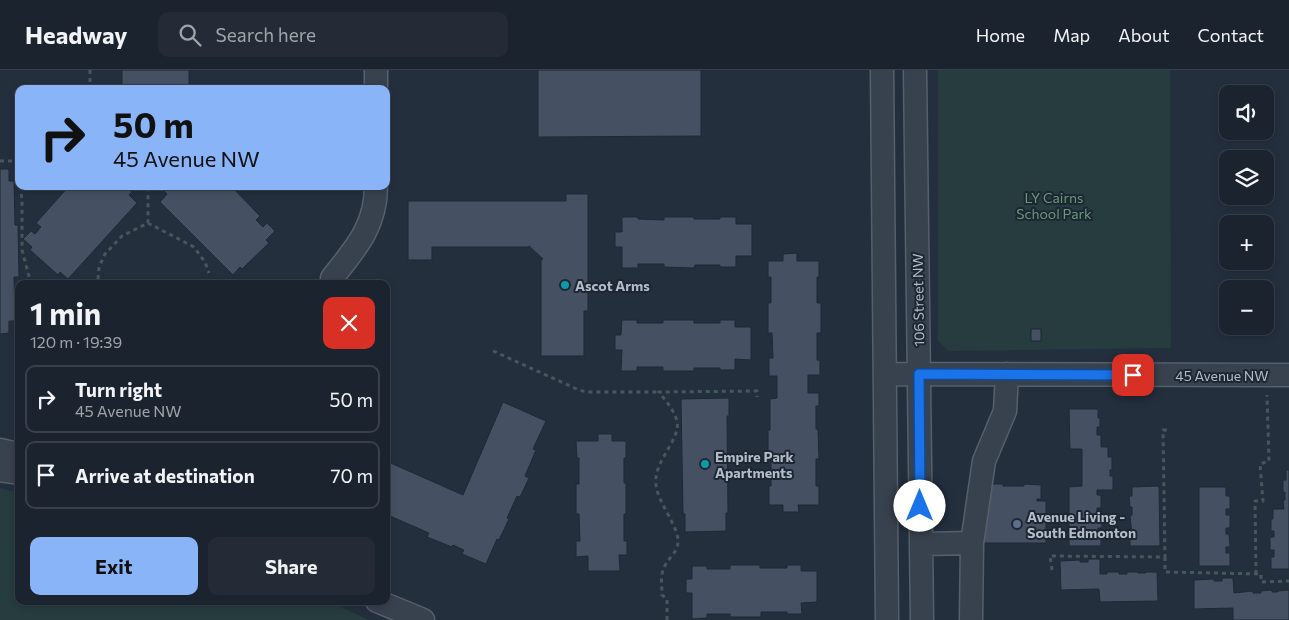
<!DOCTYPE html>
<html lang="en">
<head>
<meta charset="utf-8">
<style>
	body { margin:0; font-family:Commissioner,sans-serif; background:#242b36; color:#f1f3f6; height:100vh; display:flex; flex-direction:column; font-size:19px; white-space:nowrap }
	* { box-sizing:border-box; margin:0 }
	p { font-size:16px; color:#a0a4aa }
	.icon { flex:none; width:28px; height:28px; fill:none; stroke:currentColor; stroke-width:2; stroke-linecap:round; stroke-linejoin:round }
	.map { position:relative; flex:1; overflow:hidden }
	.drawer { position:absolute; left:15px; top:210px; width:375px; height:325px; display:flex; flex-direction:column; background:#1b232e; border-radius:10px; box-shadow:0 2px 8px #0003,0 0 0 1px #39404a }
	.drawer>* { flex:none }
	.banner { position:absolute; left:15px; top:15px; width:375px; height:105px; border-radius:10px; box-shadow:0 2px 8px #0003,0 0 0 1px #39404a; background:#8ab4f8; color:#111; overflow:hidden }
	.tools { position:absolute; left:1219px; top:15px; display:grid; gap:10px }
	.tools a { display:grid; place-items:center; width:55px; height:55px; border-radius:10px; background:#1b232e; box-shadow:0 2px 8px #0003,0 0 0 1px #39404a; font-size:25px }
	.pin { position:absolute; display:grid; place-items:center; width:42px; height:42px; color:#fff; margin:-21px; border-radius:10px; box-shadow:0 2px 8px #0006 }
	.me { position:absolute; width:55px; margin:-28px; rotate:0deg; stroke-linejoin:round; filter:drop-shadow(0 0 4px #0008) }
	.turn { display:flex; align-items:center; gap:18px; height:105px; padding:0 15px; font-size:22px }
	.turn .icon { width:65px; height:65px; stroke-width:2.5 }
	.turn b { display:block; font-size:35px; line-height:42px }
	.round { display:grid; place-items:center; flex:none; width:52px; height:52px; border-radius:10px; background:#242b36 }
	.headline { display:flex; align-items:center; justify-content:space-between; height:85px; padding:0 15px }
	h1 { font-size:30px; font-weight:700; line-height:38px }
	.primary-button { display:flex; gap:10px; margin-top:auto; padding:10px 15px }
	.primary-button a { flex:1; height:58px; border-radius:10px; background:#8ab4f8; color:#111; font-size:20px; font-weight:700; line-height:58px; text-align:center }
	.primary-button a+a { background:#242b36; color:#f1f3f6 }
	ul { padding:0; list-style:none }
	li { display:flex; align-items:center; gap:15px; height:68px; margin:0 10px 8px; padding:0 5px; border:2px solid #39404a; border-radius:10px }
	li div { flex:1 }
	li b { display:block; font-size:19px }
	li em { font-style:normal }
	header { display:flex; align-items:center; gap:30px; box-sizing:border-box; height:70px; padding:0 25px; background:#1b232e; border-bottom:1px solid #39404a }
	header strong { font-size:24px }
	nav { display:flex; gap:28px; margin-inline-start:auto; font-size:18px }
	.search { width:350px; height:45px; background:#242b36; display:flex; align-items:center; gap:12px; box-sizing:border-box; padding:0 18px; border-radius:10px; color:#a0a4aa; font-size:19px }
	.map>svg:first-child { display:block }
</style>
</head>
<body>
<header>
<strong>Headway</strong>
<div class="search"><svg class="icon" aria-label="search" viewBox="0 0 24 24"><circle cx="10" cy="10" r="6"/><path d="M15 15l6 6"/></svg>Search here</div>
<nav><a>Home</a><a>Map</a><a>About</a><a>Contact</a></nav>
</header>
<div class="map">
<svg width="1289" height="550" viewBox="0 0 1289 550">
	<rect width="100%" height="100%" fill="#242f3e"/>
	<path fill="#263c3f" d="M938,0H1170L1171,278L949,281L938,271Z
		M0,418L19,423V531H328L369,550H0Z"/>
	<path fill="#455162" stroke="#1f2835" d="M122,0H189V19H122Z
		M538,0H701V66L538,67Z
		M0,99H9V111H14L15,155H18L19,207H14L15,251H9V263L0,264Z
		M69,116H125L132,122L129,125L137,133L68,209L60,202L58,205L30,180L32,177L23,169L31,161L35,164L41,157L36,153Z
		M167,116H231L260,146L256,150L263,157L267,153L275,161L266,170L269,173L242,199L240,197L233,205L160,132L167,124L163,120Z
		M566,124H588V241H584V286H541V190L543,189L529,176L528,177H432V190H408V131H566Z
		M622,147H638V149L664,150V147H694V149H720V147H736V154H752V186H736V197H720V195H695L694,198L664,197V194H638V198H622V177H615V162H622Z
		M797,183V191H819V207H817V233H821V263H817V290H820V305H808V323H819V336H816V359H818L819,389H816V416H819V435H798L799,442H783V435H769V416H771V389H768V360H770V329L777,328V306H769V288H773L772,263H768V233H771V207H768V191H783V184Z
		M622,250H637V253H663V250H694V253H720V250H735V257H751V290L735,289V300H720V298H694V301H663V297H637V301H621L622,280H615V265H621Z
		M1031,259H1041V271H1031Z
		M729,328V346H727L728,443H726V461L685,462V444H683L681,329Z
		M503,332L546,351L533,379L536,380L525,406L529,408L520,427L517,426L507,448L509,449L499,470L497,469L486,494L462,484L464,480L453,475L452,477L427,467L429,463L390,446L388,449L386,448V391L463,425Z
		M1069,339H1098V348H1100V357H1097V365H1101V377H1108V387H1112V400H1110V406H1113V420H1097V425H1101V438H1097V445H1101L1102,458H1098V465H1101V476H1069V417L1082,416V379H1070Z
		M598,364H612V371H626V388H624V413H626V444H624V471H627V485H619L620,501H588V486L576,487V471H580L579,444H576V414H579V388H577L576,371H598Z
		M1286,400H1289V499H1271V487H1274V480H1270V467H1274V461H1271V449H1273V439H1284L1283,430H1285V422L1283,423V410H1286Z
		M985,414H1003V416H1024V414L1041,415V429H1037V431H1046V473H980Z
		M1159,416L1160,476H1130V465H1132L1130,446L1132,445V437H1130L1129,426H1132V417Z
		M1199,417H1226V426H1230V439H1226V445H1230V458H1226V464H1229L1230,477H1226V483H1230V496H1199Z
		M1088,489H1100V504H1107V502H1119V504H1127V502H1138V503H1145V502H1157L1158,531L1100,532L1099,519L1061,520L1060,491L1080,490V492H1088Z
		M730,495H760V498H787V495H801V501H817V532L801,533L802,544H787V542H761V547H730V544H707V548L692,549V523H686V509H692V496H707V499H730Z
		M1222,508H1233L1234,523L1253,521V523H1261V521L1272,520V522H1278V521L1289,520V550H1233V538L1194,539V510L1214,509V511H1222Z"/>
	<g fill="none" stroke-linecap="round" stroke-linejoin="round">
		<g stroke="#565f6c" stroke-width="25">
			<path id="minor" d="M882,0L887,550
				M915,0L922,550
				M376,19V0
				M332,208C356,178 376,156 376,116
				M885,304L1289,305
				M0,380L9,382L19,387
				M0,400L19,403
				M972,473L984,391L1005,341L1007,304
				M921,474L972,473L971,550
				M377,531L423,550"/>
		</g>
		<path stroke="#44595c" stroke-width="3" stroke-dasharray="4 4" stroke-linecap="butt" d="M90,0V19
			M0,91H19
			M16,92L19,109
			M20,116L22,130V180L31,214
			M148,153L194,177L205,192L209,203
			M98,209L99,197L105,184L122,166L148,153V116
			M493,281L579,320L587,322H659
			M1165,487V502L1261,504V512L1289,511
			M1052,500L1050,486L1165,487L1163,360H1170
			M1256,504L1255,431H1263L1260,394L1269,391L1267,325
			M667,550V529L662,525C662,516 660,506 664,498C667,489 678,482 678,472C679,457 658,433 656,415C653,391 681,370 677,351C674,340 666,331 659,322L757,321V327"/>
		<use href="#minor" stroke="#38414e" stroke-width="22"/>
	</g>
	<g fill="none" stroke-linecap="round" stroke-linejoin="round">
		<g stroke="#114b97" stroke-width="12">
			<path id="route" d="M920,436L919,304L1133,305"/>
		</g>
		<use href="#route" stroke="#1a73e8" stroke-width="9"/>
	</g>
	<g fill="#0f9aa8" stroke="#1d2633" stroke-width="2">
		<circle cx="565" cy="215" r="5"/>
		<circle cx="705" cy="394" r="5"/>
	</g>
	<circle fill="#5c6f8a" stroke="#1d2633" stroke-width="2" cx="1017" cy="454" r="5"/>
	<g text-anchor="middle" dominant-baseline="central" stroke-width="4" stroke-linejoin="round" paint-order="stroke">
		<g font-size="14" fill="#6b9a76" stroke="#1d2633">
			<text x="1054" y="127">LY Cairns<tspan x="1054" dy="16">School Park</tspan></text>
		</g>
		<g font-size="14" font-weight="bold" fill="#b4bcc9" stroke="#1d2633" text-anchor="start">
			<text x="575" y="215">Ascot Arms</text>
			<text x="715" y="386">Empire Park<tspan x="715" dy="16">Apartments</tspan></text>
			<text x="1027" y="446">Avenue Living -<tspan x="1027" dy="16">South Edmonton</tspan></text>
		</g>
		<g font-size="14" fill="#b4bcc9" stroke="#1d2633">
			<text transform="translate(918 230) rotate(-91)">106 Street NW</text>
			<text x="1222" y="305">45 Avenue NW</text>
		</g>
	</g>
</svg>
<div class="tools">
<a><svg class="icon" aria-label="sound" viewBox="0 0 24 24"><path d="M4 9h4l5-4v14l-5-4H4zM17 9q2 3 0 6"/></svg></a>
<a><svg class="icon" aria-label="layers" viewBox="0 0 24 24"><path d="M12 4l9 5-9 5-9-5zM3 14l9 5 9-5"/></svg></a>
<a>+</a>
<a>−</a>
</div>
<div class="pin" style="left:1133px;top:305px;background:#d93025"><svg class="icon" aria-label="arrive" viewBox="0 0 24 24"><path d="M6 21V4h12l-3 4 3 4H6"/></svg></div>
<svg class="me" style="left:920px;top:436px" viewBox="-20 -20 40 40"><circle r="19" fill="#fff"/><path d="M0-13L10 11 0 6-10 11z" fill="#1a73e8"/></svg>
<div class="banner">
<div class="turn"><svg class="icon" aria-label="right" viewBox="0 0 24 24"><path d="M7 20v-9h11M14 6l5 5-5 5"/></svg><div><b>50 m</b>45 Avenue NW</div></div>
</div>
<section class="drawer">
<div class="headline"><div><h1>1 min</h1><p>120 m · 19:39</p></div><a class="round" style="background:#d93025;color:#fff"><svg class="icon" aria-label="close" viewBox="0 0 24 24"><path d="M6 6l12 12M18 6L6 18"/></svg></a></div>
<ul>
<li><svg class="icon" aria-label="right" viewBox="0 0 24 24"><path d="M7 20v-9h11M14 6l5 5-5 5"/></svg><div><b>Turn right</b><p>45 Avenue NW</p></div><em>50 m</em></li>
<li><svg class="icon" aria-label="arrive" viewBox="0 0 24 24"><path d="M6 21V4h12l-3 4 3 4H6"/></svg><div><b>Arrive at destination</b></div><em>70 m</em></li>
</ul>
<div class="primary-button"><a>Exit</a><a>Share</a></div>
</section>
</div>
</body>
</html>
